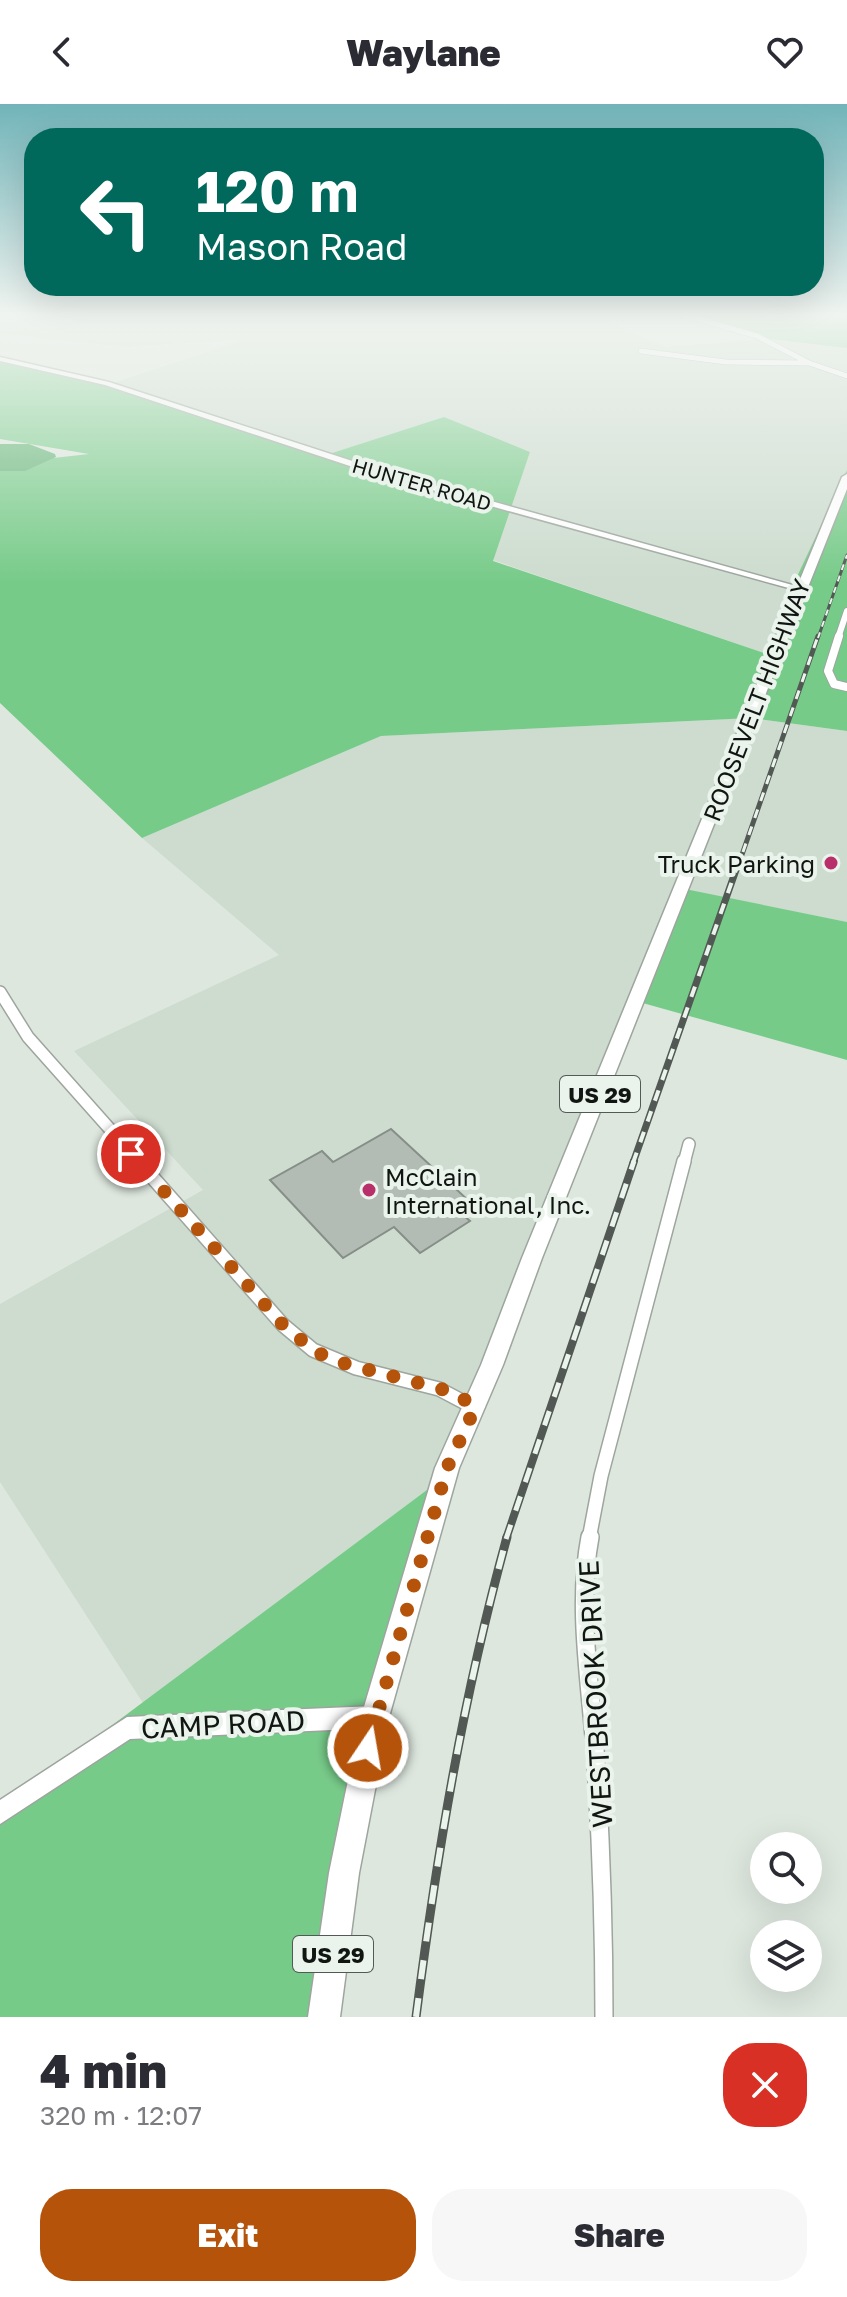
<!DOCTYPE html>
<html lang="en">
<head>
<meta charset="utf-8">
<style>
	body { margin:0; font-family:"Golos Text",sans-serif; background:#f7f7f7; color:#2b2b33; height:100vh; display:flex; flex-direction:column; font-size:30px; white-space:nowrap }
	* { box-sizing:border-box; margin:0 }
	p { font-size:26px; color:#7c7c81 }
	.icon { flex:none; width:44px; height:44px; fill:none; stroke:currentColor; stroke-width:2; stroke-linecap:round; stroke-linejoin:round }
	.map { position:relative; height:1913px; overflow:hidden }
	.details { display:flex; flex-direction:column; background:#fff; flex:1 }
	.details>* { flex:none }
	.banner { position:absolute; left:24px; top:24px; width:800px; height:168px; border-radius:32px; box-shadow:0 8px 32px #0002; background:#00695c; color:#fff; overflow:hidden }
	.tools { position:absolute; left:750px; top:1728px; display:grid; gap:16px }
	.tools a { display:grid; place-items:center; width:72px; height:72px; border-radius:50%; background:#fff; box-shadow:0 8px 32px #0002; font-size:40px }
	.pin { position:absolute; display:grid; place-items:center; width:68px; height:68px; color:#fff; margin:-34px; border:4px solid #fff; border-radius:50%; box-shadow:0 2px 8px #0007 }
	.me { position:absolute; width:88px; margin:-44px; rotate:12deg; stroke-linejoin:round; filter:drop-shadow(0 0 6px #0008) }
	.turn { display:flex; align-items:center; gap:28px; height:168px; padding:0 40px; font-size:36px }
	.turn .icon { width:104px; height:104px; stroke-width:2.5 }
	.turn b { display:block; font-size:56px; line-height:68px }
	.round { display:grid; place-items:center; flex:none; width:84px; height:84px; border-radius:32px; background:#f7f7f7 }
	.overview { display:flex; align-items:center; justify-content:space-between; height:136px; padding:0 40px }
	h1 { font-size:48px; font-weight:800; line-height:60px }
	.primary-button { display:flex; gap:16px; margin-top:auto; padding:16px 40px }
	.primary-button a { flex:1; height:92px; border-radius:32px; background:#b45309; color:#fff; font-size:32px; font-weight:800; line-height:92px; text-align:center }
	.primary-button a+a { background:#f7f7f7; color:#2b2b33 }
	header { display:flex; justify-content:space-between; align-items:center; height:104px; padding:0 40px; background:#fff; font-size:36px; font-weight:800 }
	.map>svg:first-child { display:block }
</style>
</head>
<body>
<header><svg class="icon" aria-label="back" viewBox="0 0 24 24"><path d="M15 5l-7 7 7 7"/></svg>Waylane<svg class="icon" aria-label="heart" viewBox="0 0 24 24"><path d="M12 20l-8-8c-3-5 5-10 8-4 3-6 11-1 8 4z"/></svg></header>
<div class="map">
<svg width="847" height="1913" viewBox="0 0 847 1913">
	<rect width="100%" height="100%" fill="#dde7de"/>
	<path fill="#cddccf" d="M0,210H590L665,243L770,235L847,244V366L793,481L767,550L493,456L530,348L444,313L329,350L110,280L247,235L124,243L0,229Z
		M751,614L847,627V818L684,786L459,1362L143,1599L0,1378V1200L203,1086L74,947L279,851L142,734L381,632Z"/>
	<path fill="#77cb89" d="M680,210H847V244L770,235Z
		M0,254L110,280L329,350L444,313L530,348L493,457L767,550L793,481L847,366V627L751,614L381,632L142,734L0,599V360L89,350L0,335Z
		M685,785L847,818V956L639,898Z
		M459,1362L373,1642L338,1913H0V1705Z"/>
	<path fill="#5fb372" d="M0,340H29L55,350L56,353L25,367H0Z"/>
	<path fill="#b3bcb4" stroke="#868e87" stroke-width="2" d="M391,1025L469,1097L456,1105L470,1117L420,1149L394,1123L343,1154L270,1076L322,1047L333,1058Z"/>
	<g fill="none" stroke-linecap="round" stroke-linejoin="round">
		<g stroke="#9da59e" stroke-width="6">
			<path id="minor-far5" d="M681,210L757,232L809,259L847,272
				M641,247L726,258L808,259"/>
		</g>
		<g stroke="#9da59e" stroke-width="8">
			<path id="minor-far4" d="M838,534L847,507"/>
		</g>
		<g stroke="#9da59e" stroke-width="10">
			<path id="minor-far3" d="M839,532L828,567L834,580L847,583"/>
		</g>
		<g stroke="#9da59e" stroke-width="14">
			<path id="minor-far2" d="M0,888L28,933L140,1059
				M684,1059L689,1040"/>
		</g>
		<g stroke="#9da59e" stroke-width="16">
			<path id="minor-far1" d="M138,1057L283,1221L313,1246L356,1264L439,1285L475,1304
				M589,1435L601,1372L684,1057"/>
		</g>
		<g stroke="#9da59e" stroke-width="20">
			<path id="minor" d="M590,1433C577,1501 590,1577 595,1645C601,1735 604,1823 604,1913"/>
		</g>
		<g stroke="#9da59e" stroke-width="3">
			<path id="tertiary" d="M0,253L109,278L380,366L803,484L796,486L374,370L105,281L0,257Z
				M375,1602L383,1605L386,1613L383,1621L375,1624L130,1635L0,1720V1696L127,1613Z"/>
		</g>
		<g stroke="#9da59e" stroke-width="3">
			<path id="primary" d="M847,370V385L542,1154L503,1261L459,1364L389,1613L359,1769L340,1913H308L329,1769L361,1613L435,1364L481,1261L522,1154L842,373Z"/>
		</g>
		<use href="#minor-far5" stroke="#fff" stroke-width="5"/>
		<use href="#minor-far4" stroke="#fff" stroke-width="6"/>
		<use href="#minor-far3" stroke="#fff" stroke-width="8"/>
		<use href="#minor-far2" stroke="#fff" stroke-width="11"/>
		<use href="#minor-far1" stroke="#fff" stroke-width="13"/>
		<use href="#minor" stroke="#fff" stroke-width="17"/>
		<use href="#tertiary" fill="#fff" fill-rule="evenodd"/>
		<use href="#primary" fill="#fff" fill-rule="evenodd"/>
		<g stroke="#525853" stroke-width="3">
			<path id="rail-far4" d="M818,534L847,451"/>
		</g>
		<g stroke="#525853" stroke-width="5">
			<path id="rail-far3" d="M737,765L818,532"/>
		</g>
		<g stroke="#525853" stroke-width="7">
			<path id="rail-far2" d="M633,1059L737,763"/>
		</g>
		<g stroke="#525853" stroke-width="8">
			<path id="rail-far1" d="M506,1435L634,1057"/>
		</g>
		<g stroke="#525853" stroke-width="9">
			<path id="rail" d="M416,1913C437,1749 463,1593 507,1433"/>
		</g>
		<use href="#rail-far4" stroke="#eaf4ec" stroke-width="2" stroke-dasharray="6" stroke-linecap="butt"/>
		<use href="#rail-far3" stroke="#eaf4ec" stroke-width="3" stroke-dasharray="9" stroke-linecap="butt"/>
		<use href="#rail-far2" stroke="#eaf4ec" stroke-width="4" stroke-dasharray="11" stroke-linecap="butt"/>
		<use href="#rail-far1" stroke="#eaf4ec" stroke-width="5" stroke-dasharray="15" stroke-linecap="butt"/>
		<use href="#rail" stroke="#eaf4ec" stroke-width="6" stroke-dasharray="19" stroke-linecap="butt"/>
	</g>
	<linearGradient id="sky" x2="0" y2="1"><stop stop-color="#71b4b9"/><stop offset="0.44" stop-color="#f0f4f0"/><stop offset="1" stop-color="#f0f4f0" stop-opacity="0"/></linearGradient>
	<rect width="847" height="478" fill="url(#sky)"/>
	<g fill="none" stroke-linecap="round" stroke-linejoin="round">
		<path stroke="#b45309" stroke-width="14" stroke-dasharray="0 25.2" d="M131,1050L283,1221L316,1248L339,1258L456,1289L475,1304L447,1364L368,1644"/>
	</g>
	<g fill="#b92f6a" stroke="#eaf4ec" stroke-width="3">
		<circle cx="831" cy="759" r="8"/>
		<circle cx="369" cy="1086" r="8"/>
	</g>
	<g text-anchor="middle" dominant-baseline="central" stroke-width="8" stroke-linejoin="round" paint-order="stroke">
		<g font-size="20" fill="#121613" stroke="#eaf4ec">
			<text transform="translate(422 380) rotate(16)">HUNTER ROAD</text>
		</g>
		<g fill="#eaf4ec" stroke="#535954" stroke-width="2">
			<rect x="560" y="972" width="80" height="36" rx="6"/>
			<rect x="293" y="1832" width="80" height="36" rx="6"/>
		</g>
		<g font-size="22" font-weight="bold" fill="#121613">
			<text x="600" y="990">US 29</text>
			<text x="333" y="1850">US 29</text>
		</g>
		<g font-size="24" fill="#121613" stroke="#eaf4ec">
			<text transform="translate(756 596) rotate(-69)">ROOSEVELT HIGHWAY</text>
		</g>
		<g font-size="24" fill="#121613" stroke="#eaf4ec" text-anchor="end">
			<text x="815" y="759">Truck Parking</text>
			<text x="385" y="1072" text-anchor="start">McClain<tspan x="385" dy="28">International, Inc.</tspan></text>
		</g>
		<g font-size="28" fill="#121613" stroke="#eaf4ec">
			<text transform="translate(595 1590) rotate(-93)">WESTBROOK DRIVE</text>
			<text transform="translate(223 1620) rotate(-3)">CAMP ROAD</text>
		</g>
	</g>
</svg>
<div class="tools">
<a><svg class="icon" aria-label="search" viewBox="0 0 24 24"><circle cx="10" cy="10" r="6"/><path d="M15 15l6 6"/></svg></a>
<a><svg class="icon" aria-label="layers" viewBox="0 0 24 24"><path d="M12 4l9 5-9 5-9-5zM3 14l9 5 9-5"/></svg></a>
</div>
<div class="pin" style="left:131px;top:1050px;background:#d93025"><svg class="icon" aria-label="arrive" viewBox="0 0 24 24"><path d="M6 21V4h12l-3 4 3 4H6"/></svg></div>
<svg class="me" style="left:368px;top:1644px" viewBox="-20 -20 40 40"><circle r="17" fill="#b45309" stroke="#fff" stroke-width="3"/><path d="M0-11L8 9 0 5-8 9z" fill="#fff"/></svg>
<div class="banner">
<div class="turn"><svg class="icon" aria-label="left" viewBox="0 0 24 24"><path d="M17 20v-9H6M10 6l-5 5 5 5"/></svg><div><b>120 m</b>Mason Road</div></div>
</div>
</div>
<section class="details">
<div class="overview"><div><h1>4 min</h1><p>320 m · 12:07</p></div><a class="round" style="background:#d93025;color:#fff"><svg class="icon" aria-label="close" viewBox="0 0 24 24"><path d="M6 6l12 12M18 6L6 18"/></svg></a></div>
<div class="primary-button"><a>Exit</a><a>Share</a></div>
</section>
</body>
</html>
